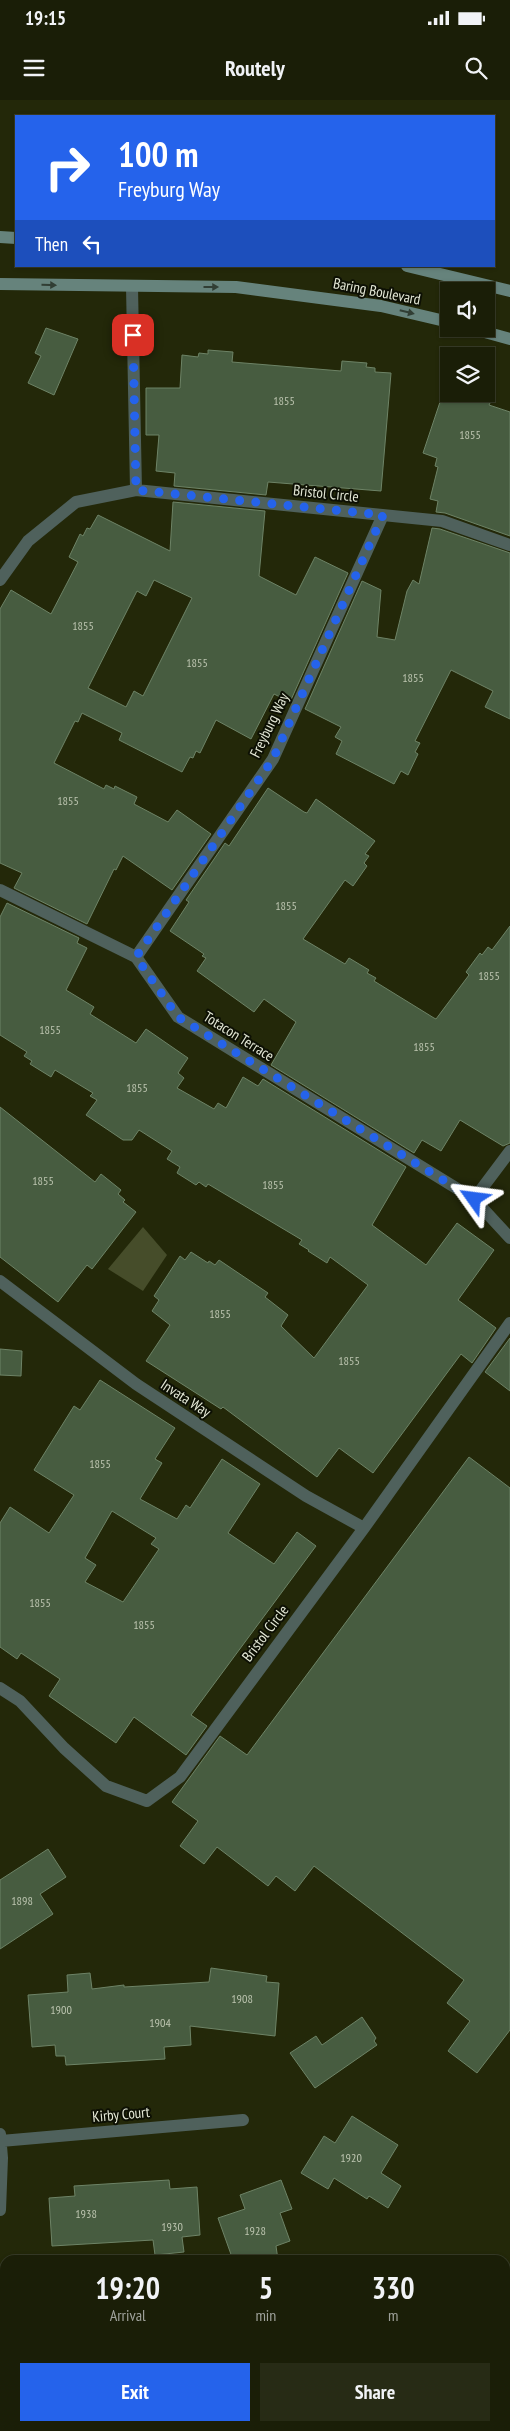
<!DOCTYPE html>
<html lang="en">
<head>
<meta charset="utf-8">
<style>
	body { margin:0; font-family:"PT Sans Narrow",sans-serif; background:#272b15; color:#f1f3f6; height:100vh; display:flex; flex-direction:column; font-size:19px; white-space:nowrap }
	* { box-sizing:border-box; margin:0 }
	p { font-size:16px; color:#9fa29b }
	.icon { flex:none; width:28px; height:28px; fill:none; stroke:currentColor; stroke-width:2; stroke-linecap:round; stroke-linejoin:round }
	.map { position:relative; flex:1; overflow:hidden }
	.panel { position:absolute; left:0px; top:2155px; width:510px; height:176px; display:flex; flex-direction:column; background:#1a1e07; border-radius:15px 15px 0 0; box-shadow:0 1px 4px #0004,0 0 0 1px #383c28 }
	.panel>* { flex:none }
	.hud { position:absolute; left:15px; top:15px; width:480px; height:152px; border-radius:0px; box-shadow:0 1px 4px #0004,0 0 0 1px #383c28; background:#2563eb; color:#fff; overflow:hidden }
	.buttons { position:absolute; left:440px; top:182px; display:grid; gap:10px }
	.buttons a { display:grid; place-items:center; width:55px; height:55px; border-radius:0px; background:#1a1e07; box-shadow:0 1px 4px #0004,0 0 0 1px #383c28; font-size:25px }
	.pin { position:absolute; display:grid; place-items:center; width:42px; height:42px; color:#fff; margin:-21px; border-radius:10px; box-shadow:0 2px 8px #0006 }
	.me { position:absolute; width:55px; margin:-28px; rotate:301deg; stroke-linejoin:round; filter:drop-shadow(0 0 4px #0008) }
	.turn { display:flex; align-items:center; gap:18px; height:105px; padding:0 20px; font-size:22px }
	.turn .icon { width:65px; height:65px; stroke-width:2.5 }
	.turn b { display:block; font-size:35px; line-height:42px }
	.then { display:flex; align-items:center; height:48px; padding:0 20px; background:#0003; gap:10px; font-size:19px }
	.eta { display:flex; justify-content:space-evenly; align-items:center; height:85px; text-align:center }
	.eta b { font-size:30px; font-weight:700; line-height:35px }
	.button { display:flex; gap:10px; margin-top:auto; padding:10px 20px }
	.button a { flex:1; height:58px; border-radius:0px; background:#2563eb; color:#fff; font-size:20px; font-weight:700; line-height:58px; text-align:center }
	.button a+a { background:#272b15; color:#f1f3f6 }
	.status { display:flex; justify-content:space-between; align-items:center; height:35px; padding:0 25px; background:#1a1e07; direction:ltr }
	.status svg { height:14px; fill:currentColor }
	header { display:flex; justify-content:space-between; align-items:center; height:65px; padding:0 20px; background:#1a1e07; font-size:22px; font-weight:700 }
	.map>svg:first-child { display:block }
</style>
</head>
<body>
<div class="status"><b>19:15</b><svg viewBox="0 0 49 12"><path d="M0 12V9h3v3zM5 12V6h3v6zM10 12V3h3v9zM15 12V0h3v12zM26 1h20v11H26zM47 4h2v5h-2z"/></svg></div>
<header><svg class="icon" aria-label="menu" viewBox="0 0 24 24"><path d="M4 6h16M4 12h16M4 18h16"/></svg>Routely<svg class="icon" aria-label="search" viewBox="0 0 24 24"><circle cx="10" cy="10" r="6"/><path d="M15 15l6 6"/></svg></header>
<div class="map">
<svg width="510" height="2331" viewBox="0 0 510 2331">
	<rect width="100%" height="100%" fill="#232809"/>
	<path fill="#464d2a" d="M143,1127L167,1155L143,1191L108,1169Z"/>
	<path fill="#475c40" stroke="#6d8366" fill-rule="evenodd" d="M46,228L78,239L54,295L28,283L41,256L35,253Z
		M208,250L233,252L232,262L341,271L342,261L367,263L366,267L375,268V272L391,273L381,391L268,382L266,395L174,386L175,373L156,371L159,335H146V288H180L182,255L198,257L199,253L208,254Z
		M444,290L449,292V294H483L482,298L491,301L489,305L510,312V436L445,413L436,412L438,401L430,399L438,367L435,366L437,358L423,353Z
		M173,402L265,411L259,476L296,495L315,457L348,473L290,602L274,594L251,639L216,620L200,653L196,651L193,658L190,657L182,672L119,640L122,633L82,613L78,622L75,621L54,663L104,689L106,685L114,689L115,686L137,697L134,704L168,722L177,710L211,734L172,790L123,756L116,770L114,769L87,824L14,788L22,773L0,763V509L11,490L51,514L78,462L69,457L80,434L83,436L87,428L90,429L98,415L170,451ZM154,480L192,498L143,596L134,591L126,607L88,588L137,491L146,496Z
		M432,428L440,429L510,453V619L485,607L493,591L451,570L415,641L420,643L415,652L418,654L408,675L401,671L394,684L336,654L342,641L335,637L341,627L305,609L362,481L381,490L377,537L395,540L407,491L413,480L419,484Z
		M268,688L304,712L307,713L316,699L375,741L365,754L369,756L364,763L367,766L353,786L345,780L303,839L345,864L349,858L369,870L367,873L376,878L374,881L434,918L436,919L469,875L466,872L480,853L482,855L488,847L492,850L510,826V1043L503,1046L460,1020L441,1051L422,1040L414,1053L271,965L296,922L264,899L254,912L197,871L206,858L202,856L204,854L170,831L189,802L186,800L225,743L229,746Z
		M7,803L79,838L77,843L87,848L66,890L94,907L90,914L136,943L146,929L188,958L178,973L184,978L177,988L214,1009L218,1003L226,1008L243,977L258,986L263,979L406,1067L372,1125L426,1165L457,1123L494,1150L458,1200L496,1228L472,1263L461,1254L373,1373L339,1348L317,1377L223,1307L221,1309L146,1261L170,1225L152,1211L159,1200L154,1196L180,1156L185,1160L191,1152L208,1163L209,1161L215,1165L219,1160L268,1193L265,1197L288,1215L281,1226L314,1258L368,1185L330,1157L327,1163L308,1151L309,1150L299,1144L302,1140L208,1084L206,1087L199,1082L196,1085L177,1073L180,1067L167,1059L172,1051L139,1030L132,1040H123L86,1015L97,1000L90,996L93,993L55,970L51,977L30,964L32,961L24,956L27,952L0,935V817Z
		M0,1007L95,1082L101,1074L121,1090L118,1094L125,1100L123,1102L136,1112L92,1169L87,1165L58,1202L0,1157Z
		M510,1238V1291L485,1272Z
		M0,1249L22,1251L21,1276L0,1275Z
		M100,1280L175,1328L155,1359L162,1363L140,1399L177,1419L186,1405L190,1408L222,1359L260,1384L228,1433L274,1464L297,1432L316,1446L191,1615L207,1626L186,1655L134,1617L116,1643L49,1596L60,1579L21,1553L17,1559L0,1547V1423L10,1407L49,1433L74,1395L34,1370L74,1306L80,1310ZM112,1411L156,1438L151,1444L159,1449L123,1502L85,1482L96,1465L85,1458Z
		M469,1357L510,1388V1930L477,1973L448,1951L470,1921L447,1903L464,1880L314,1766L295,1791L276,1776L268,1786L217,1747L204,1764L180,1746L198,1721L172,1702L220,1636L247,1655Z
		M48,1749L66,1777L40,1794L53,1814L0,1849V1780Z
		M211,1868L267,1876L266,1882L279,1883L275,1936L190,1926L191,1945L164,1947L165,1959L66,1965L65,1956H56L55,1945L32,1947L28,1895L68,1892L67,1875L90,1873L92,1889L124,1885V1887L209,1882Z
		M362,1917L376,1938L374,1941L377,1945L315,1988L290,1953L316,1936L322,1945Z
		M352,2016L398,2045L381,2073L401,2086L388,2108L369,2096L367,2099L334,2078L328,2089L301,2073L324,2036L335,2043Z
		M169,2080L170,2089L197,2087L200,2135L182,2137L184,2152L155,2155L153,2140L52,2146L49,2098L75,2096L74,2086Z
		M281,2080L292,2109L280,2113L290,2141L276,2146L278,2160H233L218,2118L245,2109L240,2095Z"/>
	<g fill="none" stroke-linecap="round" stroke-linejoin="round">
		<path stroke="#4f615c" stroke-width="12" d="M136,390L442,421L510,445
			M0,480L28,441L76,402L136,390L132,187
			M0,790L136,857L178,917L474,1099
			M136,857L273,659L383,415
			M510,1051L474,1099L510,1138
			M0,1181L136,1284L306,1396L364,1428
			M0,1588L20,1601L64,1648L106,1686L147,1701L180,1677L364,1428L510,1223"/>
		<path stroke="#4f615c" stroke-width="12" d="M0,2034L2,2058L0,2110
			M1,2041L243,2020"/>
		<path stroke="#66837c" stroke-width="12" d="M0,137L16,138
			M407,166L510,191
			M0,184L236,187L381,206L449,222
			M474,229L510,239"/>
	</g>
	<defs><path id="oneway-solid" d="M-6-.8H1V-3.2L6.5 0L1 3.2V.8H-6Z" transform="scale(1.25)"/></defs>
	<g fill="#313e34">
		<use href="#oneway-solid" transform="translate(49 185) rotate(1)"/>
		<use href="#oneway-solid" transform="translate(211 187)"/>
		<use href="#oneway-solid" transform="translate(407 212) rotate(14)"/>
	</g>
	<g fill="none" stroke-linecap="round" stroke-linejoin="round">
		<path stroke="#2563eb" stroke-width="9" stroke-dasharray="0 16.2" d="M133,235L136,390L383,415L273,659L136,857L178,917L474,1099"/>
	</g>
	<g text-anchor="middle" dominant-baseline="central" stroke-width="4" stroke-linejoin="round" paint-order="stroke">
		<g font-size="12" fill="#bdc5b0">
			<text x="284" y="300">1855</text>
			<text x="470" y="334">1855</text>
			<text x="83" y="525">1855</text>
			<text x="197" y="562">1855</text>
			<text x="413" y="577">1855</text>
			<text x="68" y="700">1855</text>
			<text x="286" y="805">1855</text>
			<text x="489" y="875">1855</text>
			<text x="50" y="929">1855</text>
			<text x="424" y="946">1855</text>
			<text x="137" y="987">1855</text>
			<text x="43" y="1080">1855</text>
			<text x="273" y="1084">1855</text>
			<text x="220" y="1213">1855</text>
			<text x="349" y="1260">1855</text>
			<text x="100" y="1363">1855</text>
			<text x="40" y="1502">1855</text>
			<text x="144" y="1524">1855</text>
			<text x="22" y="1800">1898</text>
			<text x="242" y="1898">1908</text>
			<text x="61" y="1909">1900</text>
			<text x="160" y="1922">1904</text>
			<text x="351" y="2057">1920</text>
			<text x="86" y="2113">1938</text>
			<text x="172" y="2126">1930</text>
			<text x="255" y="2130">1928</text>
		</g>
		<g font-size="15" fill="#e4e8d6" stroke="#0d1004">
			<text transform="translate(377 191) rotate(11)">Baring Boulevard</text>
			<text transform="translate(326 393) rotate(6)">Bristol Circle</text>
			<text transform="translate(269 625) rotate(-64)">Freyburg Way</text>
			<text transform="translate(239 936) rotate(32)">Totacon Terrace</text>
			<text transform="translate(186 1298) rotate(33)">Invata Way</text>
			<text transform="translate(265 1533) rotate(-53)">Bristol Circle</text>
			<text transform="translate(121 2014) rotate(-5)">Kirby Court</text>
		</g>
	</g>
</svg>
<div class="buttons">
<a><svg class="icon" aria-label="sound" viewBox="0 0 24 24"><path d="M4 9h4l5-4v14l-5-4H4zM17 9q2 3 0 6"/></svg></a>
<a><svg class="icon" aria-label="layers" viewBox="0 0 24 24"><path d="M12 4l9 5-9 5-9-5zM3 14l9 5 9-5"/></svg></a>
</div>
<div class="pin" style="left:133px;top:235px;background:#d93025"><svg class="icon" aria-label="arrive" viewBox="0 0 24 24"><path d="M6 21V4h12l-3 4 3 4H6"/></svg></div>
<svg class="me" style="left:474px;top:1099px" viewBox="-20 -20 40 40"><path d="M0-17L14 15 0 8-14 15z" fill="#2563eb" stroke="#fff" stroke-width="4"/></svg>
<div class="hud">
<div class="turn"><svg class="icon" aria-label="right" viewBox="0 0 24 24"><path d="M7 20v-9h11M14 6l5 5-5 5"/></svg><div><b>100 m</b>Freyburg Way</div></div>
<div class="then">Then<svg class="icon" aria-label="left" viewBox="0 0 24 24"><path d="M17 20v-9H6M10 6l-5 5 5 5"/></svg></div>
</div>
<section class="panel">
<div class="eta">
<div><b>19:20</b><p>Arrival</p></div>
<div><b>5</b><p>min</p></div>
<div><b>330</b><p>m</p></div>
</div>
<div class="button"><a>Exit</a><a>Share</a></div>
</section>
</div>
</body>
</html>
